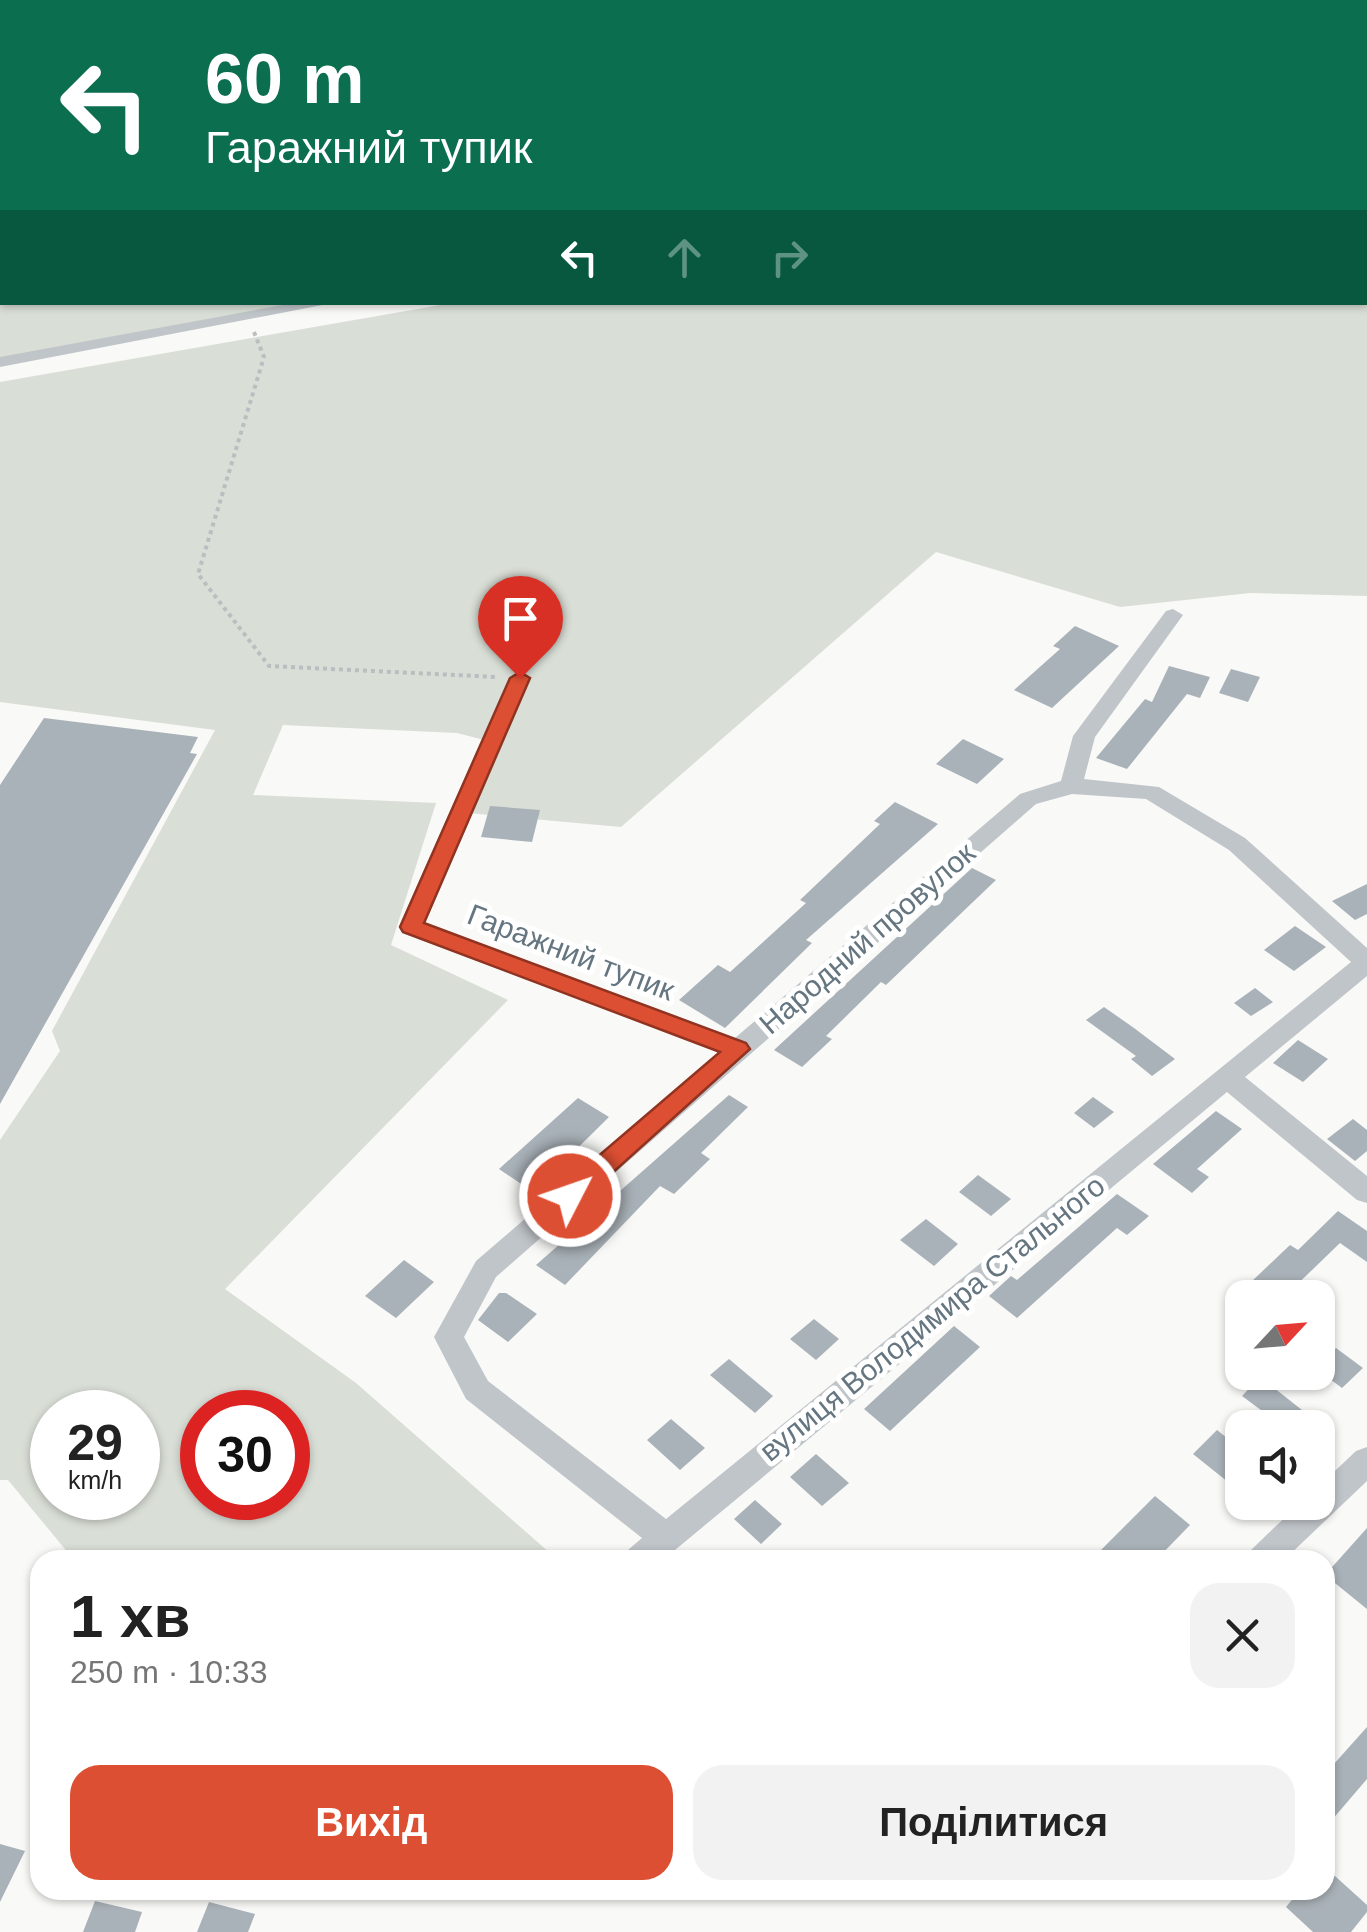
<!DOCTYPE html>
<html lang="uk">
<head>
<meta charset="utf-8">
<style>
	body { margin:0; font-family:Helvetica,sans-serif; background:#f2f2f2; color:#222; height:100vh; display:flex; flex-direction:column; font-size:38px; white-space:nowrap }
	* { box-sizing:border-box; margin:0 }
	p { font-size:32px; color:#767676 }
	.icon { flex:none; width:55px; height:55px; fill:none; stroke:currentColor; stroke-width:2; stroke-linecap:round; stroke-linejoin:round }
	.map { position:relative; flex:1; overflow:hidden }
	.details { position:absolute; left:30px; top:1550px; width:1305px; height:350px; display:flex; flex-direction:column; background:#fff; border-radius:30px; box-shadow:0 2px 8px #0004 }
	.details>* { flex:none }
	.top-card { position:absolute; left:0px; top:0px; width:1368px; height:305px; box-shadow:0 2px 8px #0004; background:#0b6e4f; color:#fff; overflow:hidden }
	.needle { width:65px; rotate:64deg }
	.buttons { position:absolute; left:1225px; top:1280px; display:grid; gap:20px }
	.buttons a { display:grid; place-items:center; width:110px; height:110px; border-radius:20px; background:#fff; box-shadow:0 2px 8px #0004; font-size:50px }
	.speed { position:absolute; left:30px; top:1390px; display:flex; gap:20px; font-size:50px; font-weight:700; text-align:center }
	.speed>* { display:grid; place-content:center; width:130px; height:130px; border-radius:50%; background:#fff; box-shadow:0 2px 8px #0004; line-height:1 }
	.speed small { font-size:25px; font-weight:400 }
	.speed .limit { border:15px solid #d22; background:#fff; color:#111 }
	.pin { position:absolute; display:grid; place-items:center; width:85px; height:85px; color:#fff; margin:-102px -42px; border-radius:50% 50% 50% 0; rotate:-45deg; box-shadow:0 0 10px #0007 }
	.pin .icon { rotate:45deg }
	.me { position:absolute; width:110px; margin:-55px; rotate:49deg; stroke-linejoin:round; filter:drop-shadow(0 0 8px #0008) }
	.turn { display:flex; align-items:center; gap:35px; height:210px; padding:0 40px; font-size:45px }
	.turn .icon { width:130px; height:130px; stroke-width:2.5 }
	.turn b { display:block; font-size:70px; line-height:85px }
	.lanes { display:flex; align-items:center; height:95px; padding:0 40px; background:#0003; justify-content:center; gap:50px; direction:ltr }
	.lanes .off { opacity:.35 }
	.round { display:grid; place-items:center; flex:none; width:105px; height:105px; border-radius:30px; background:#f2f2f2 }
	.headline { display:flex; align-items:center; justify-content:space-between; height:170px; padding:0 40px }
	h1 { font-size:60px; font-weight:800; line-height:75px }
	.button { display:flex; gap:20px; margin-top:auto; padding:20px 40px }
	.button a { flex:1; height:115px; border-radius:30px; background:#dd4f32; color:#fff; font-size:40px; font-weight:800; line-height:115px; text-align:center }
	.button a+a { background:#f2f2f2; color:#222 }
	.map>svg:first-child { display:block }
</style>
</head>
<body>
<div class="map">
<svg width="1367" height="1932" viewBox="0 0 1367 1932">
	<rect width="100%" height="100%" fill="#f9f9f7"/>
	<path fill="#d9ded6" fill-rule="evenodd" d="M0,0H1367V102L1365,2H2V302L303,303L0,358Z
		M1367,119V596L1250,593L1120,607L936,552L621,827L468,813L496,743L457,733L283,725L253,795L436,803L391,945L508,1000L225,1289L356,1383L558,1560H74L8,1480H0V1140L60,1051L52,1031L215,730L0,702V382L452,303L1365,302ZM52,1412H138V1498H52ZM202,1412H288V1498H202Z"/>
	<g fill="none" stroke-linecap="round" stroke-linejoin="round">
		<path fill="#bac6ca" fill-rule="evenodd" d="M949,0H984L986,2H951Z
			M1365,37H1367L1365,54Z"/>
	</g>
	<path fill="#a9b2b8" d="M1075,626L1119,646L1052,708L1014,690L1060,649L1053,646Z
		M1169,666L1210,677L1200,698L1187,694L1127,769L1096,758L1145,699L1152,702Z
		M1231,669L1260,677L1248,702L1219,693Z
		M44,718L198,737L190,753L197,754L0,1104V785Z
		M963,739L1004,759L977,784L936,764Z
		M895,802L938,824L806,940L812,943L725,1028L679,1000L718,965L730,972L806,903L800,900L880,824L874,821Z
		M490,806L540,810L532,842L481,837Z
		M972,868L996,880L886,985L881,982L826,1036L832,1039L802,1067L774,1050Z
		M1367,884V914L1355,920L1332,901Z
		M1295,926L1326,947L1294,971L1264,950Z
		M1255,988L1273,1002L1251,1016L1234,1003Z
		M1104,1007L1134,1028L1175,1059L1152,1076L1131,1059L1136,1056L1086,1020Z
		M1298,1040L1328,1059L1303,1082L1273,1063Z
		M729,1095L748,1107L701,1153L710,1159L674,1194L660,1186L565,1285L536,1265Z
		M1093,1097L1114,1112L1094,1128L1074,1113Z
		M578,1098L609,1117L533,1192L499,1169Z
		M1216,1111L1242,1129L1197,1169L1209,1177L1192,1193L1153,1164Z
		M1353,1119L1367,1130V1151L1355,1161L1327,1139Z
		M978,1175L1011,1199L991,1216L959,1192Z
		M1117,1194L1149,1216L1127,1235L1117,1228L1017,1318L989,1296L1011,1276L1017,1280Z
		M1338,1211L1367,1231V1262L1340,1243L1283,1298H1273L1251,1282L1290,1245L1298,1250Z
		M926,1219L958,1244L934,1266L900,1240Z
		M404,1260L434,1282L396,1318L365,1296Z
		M499,1293H506L537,1314L508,1342L478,1320Z
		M814,1319L839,1339L816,1360L790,1339Z
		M954,1326L980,1347L890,1431L864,1409Z
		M1336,1348L1363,1368L1342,1388L1318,1370Z
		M729,1359L773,1396L755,1413L710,1375Z
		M1260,1377L1302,1410L1285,1428L1242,1396Z
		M671,1419L705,1448L680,1470L647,1440Z
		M1217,1430L1242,1450V1476L1233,1486L1193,1454Z
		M816,1454L849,1483L822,1506L790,1477Z
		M1155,1496L1190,1525L1156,1560H1091Z
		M755,1500L782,1524L761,1544L734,1519Z
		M1367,1528V1609L1325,1575Z
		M1367,1727V1779L1325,1828V1774Z
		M0,1844L25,1851L0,1902Z
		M1325,1867L1367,1905V1912L1351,1932H1313L1286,1907L1300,1890H1325Z
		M95,1901L142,1912L135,1932H83Z
		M209,1902L255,1914L248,1932H197Z"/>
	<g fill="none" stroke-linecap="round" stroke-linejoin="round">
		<path stroke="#bbbec1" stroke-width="4" stroke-dasharray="4 4" stroke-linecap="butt" d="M254,332L264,357L198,574L269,666L497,677"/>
		<path fill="#c0c5c9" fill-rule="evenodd" d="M299,302H338L0,367V357Z
			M1173,609L1183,615L1095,737L1084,779L1159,787L1245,838L1367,948V976L1245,1077L1367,1176V1203L1357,1200L1227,1092L663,1560H623L628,1550L642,1538L466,1399L434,1337L476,1261L719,1052L402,933L399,927L509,678L520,671L531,678L425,923L735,1038L1020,794L1061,781L1073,736L1166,611ZM1072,794L1146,799L1229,850L1351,962L666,1519L488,1381L464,1337L496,1277L1036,804Z
			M1367,1447V1481L1284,1560H1246L1251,1550L1301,1502H1318V1487L1356,1451Z"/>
	</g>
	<path fill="#dd4f32" stroke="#903320" stroke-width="2.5" d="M520,672L530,678L424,923L746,1043L750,1049L579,1203H561L558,1196L561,1188L720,1052L403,932L400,927L510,678Z"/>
	<g text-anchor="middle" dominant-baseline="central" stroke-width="10" stroke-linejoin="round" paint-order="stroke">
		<g font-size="30" fill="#657681" stroke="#fff">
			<text transform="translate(867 938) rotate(-41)">Народний провулок</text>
			<text transform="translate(571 952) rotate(21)">Гаражний тупик</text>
			<text transform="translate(932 1318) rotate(-39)">вулиця Володимира Стального</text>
		</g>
	</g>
</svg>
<div class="buttons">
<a><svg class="needle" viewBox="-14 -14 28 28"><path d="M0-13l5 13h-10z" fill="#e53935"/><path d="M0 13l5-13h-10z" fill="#767676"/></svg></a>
<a><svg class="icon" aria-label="sound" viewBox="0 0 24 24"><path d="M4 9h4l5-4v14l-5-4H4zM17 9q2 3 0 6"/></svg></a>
</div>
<div class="speed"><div>29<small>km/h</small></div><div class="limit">30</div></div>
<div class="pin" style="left:520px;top:678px;background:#d93025"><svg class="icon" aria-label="arrive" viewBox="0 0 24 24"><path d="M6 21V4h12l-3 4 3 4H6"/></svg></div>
<svg class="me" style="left:570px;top:1196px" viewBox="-20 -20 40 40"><circle r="17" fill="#dd4f32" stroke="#fff" stroke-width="3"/><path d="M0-11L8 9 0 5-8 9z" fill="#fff"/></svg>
<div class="top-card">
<div class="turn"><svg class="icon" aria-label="left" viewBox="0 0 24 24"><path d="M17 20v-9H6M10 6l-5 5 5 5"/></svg><div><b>60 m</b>Гаражний тупик</div></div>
<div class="lanes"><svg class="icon" aria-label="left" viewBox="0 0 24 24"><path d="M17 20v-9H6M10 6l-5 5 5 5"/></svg><svg class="icon off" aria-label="ahead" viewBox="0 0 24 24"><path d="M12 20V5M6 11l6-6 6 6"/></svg><svg class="icon off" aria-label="right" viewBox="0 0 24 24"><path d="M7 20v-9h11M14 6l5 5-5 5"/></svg></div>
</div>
<section class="details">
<div class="headline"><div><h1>1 хв</h1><p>250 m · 10:33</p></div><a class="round"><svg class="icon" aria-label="close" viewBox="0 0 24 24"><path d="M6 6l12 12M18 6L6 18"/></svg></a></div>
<div class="button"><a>Вихід</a><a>Поділитися</a></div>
</section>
</div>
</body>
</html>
